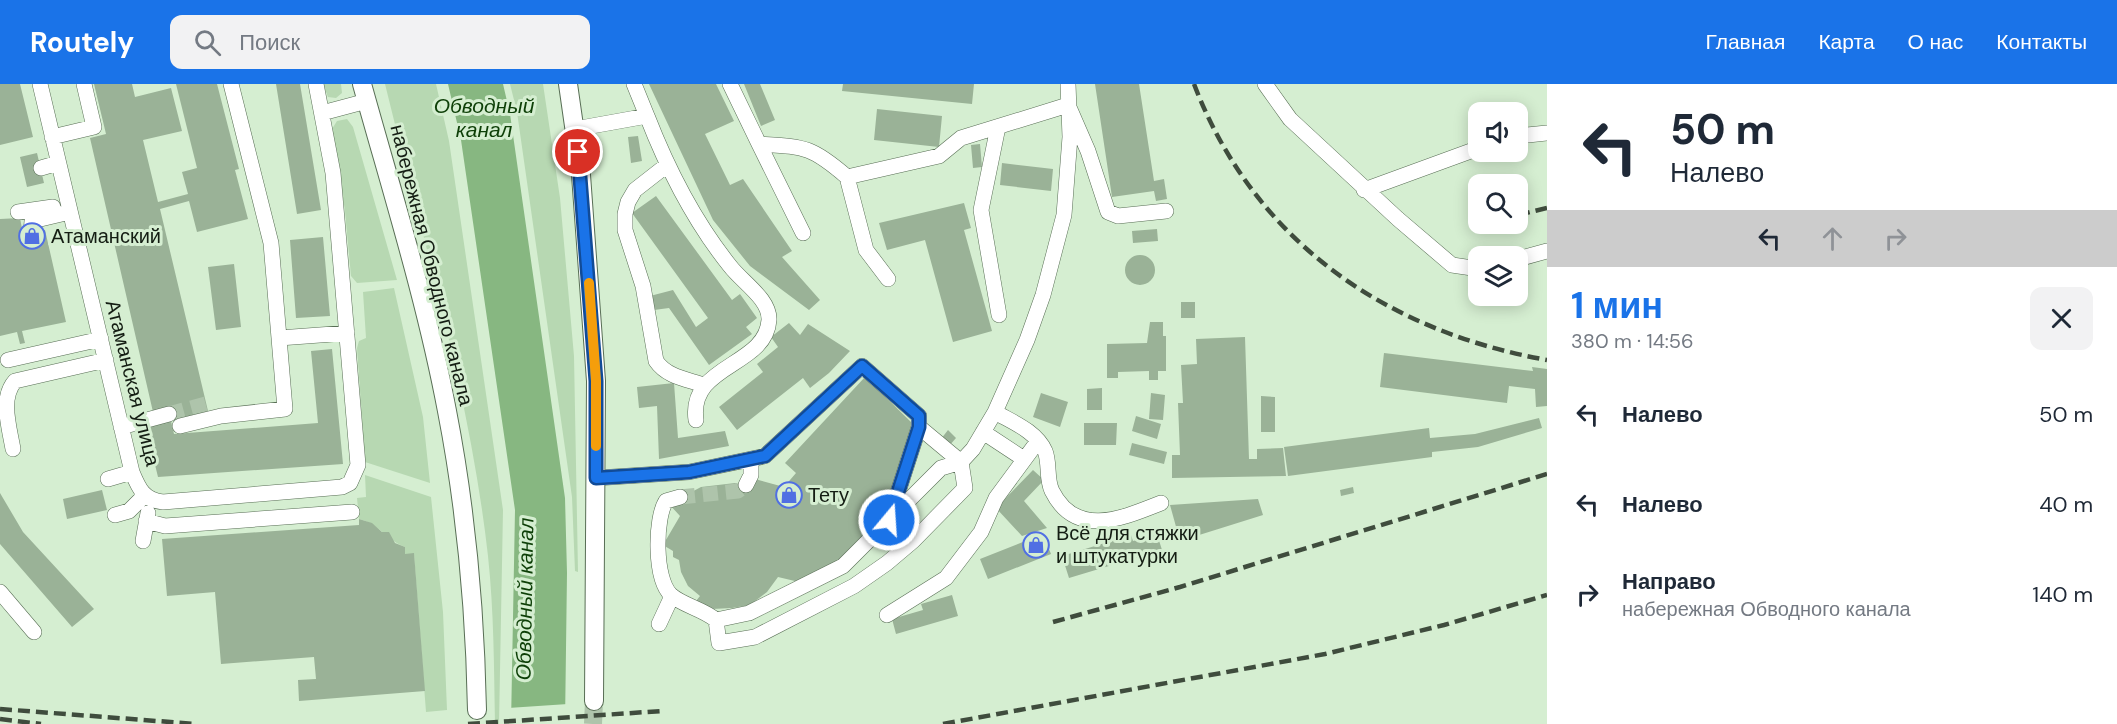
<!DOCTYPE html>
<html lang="ru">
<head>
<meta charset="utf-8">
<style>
	body { margin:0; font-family:"DM Sans",sans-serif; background:#f2f2f3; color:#1f2937; height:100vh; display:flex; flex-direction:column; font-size:22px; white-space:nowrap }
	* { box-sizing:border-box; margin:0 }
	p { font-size:20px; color:#747a83 }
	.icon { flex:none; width:33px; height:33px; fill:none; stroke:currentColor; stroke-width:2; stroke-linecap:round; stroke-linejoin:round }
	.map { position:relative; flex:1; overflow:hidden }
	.side { display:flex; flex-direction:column; background:#fff; width:570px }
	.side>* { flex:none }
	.guide { background:#fff; color:#1f2937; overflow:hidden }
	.buttons { position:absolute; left:1468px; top:18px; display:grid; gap:12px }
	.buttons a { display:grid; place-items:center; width:60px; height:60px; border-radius:12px; background:#fff; box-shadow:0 3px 15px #0003; font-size:30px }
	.pin { position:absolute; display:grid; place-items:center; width:51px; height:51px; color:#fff; margin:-26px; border:3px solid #fff; border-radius:50%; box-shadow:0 2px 6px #0007 }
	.me { position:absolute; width:66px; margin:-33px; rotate:18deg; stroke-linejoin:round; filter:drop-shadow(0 0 4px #0008) }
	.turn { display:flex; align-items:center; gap:21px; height:126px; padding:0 24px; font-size:27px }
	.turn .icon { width:78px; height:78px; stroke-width:2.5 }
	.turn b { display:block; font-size:42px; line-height:51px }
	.lanes { display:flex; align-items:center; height:57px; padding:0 24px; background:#0003; justify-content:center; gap:30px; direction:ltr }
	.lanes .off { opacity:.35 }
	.round { display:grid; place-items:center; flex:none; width:63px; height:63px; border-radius:12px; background:#f2f2f3 }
	.summary { display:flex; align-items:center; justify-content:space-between; height:102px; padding:0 24px }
	h1 { font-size:36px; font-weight:700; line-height:45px; color:#1a73e8 }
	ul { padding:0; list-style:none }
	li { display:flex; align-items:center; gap:18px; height:90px; padding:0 24px }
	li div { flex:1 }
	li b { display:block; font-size:22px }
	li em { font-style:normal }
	header { display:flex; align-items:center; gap:36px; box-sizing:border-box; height:84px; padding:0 30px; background:#1a73e8; color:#fff }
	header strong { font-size:28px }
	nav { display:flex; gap:33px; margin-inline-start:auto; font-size:21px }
	.search { width:420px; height:54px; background:#f2f2f3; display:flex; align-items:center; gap:15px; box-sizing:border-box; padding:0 21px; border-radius:12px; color:#747a83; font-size:22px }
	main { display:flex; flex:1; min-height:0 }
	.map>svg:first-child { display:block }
</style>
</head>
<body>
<header>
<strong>Routely</strong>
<div class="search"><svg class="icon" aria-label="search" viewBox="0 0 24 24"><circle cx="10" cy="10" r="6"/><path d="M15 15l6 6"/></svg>Поиск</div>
<nav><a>Главная</a><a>Карта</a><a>О нас</a><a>Контакты</a></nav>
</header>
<main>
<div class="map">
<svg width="1547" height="640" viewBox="0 0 1547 640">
	<rect width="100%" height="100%" fill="#d5eed1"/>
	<path fill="#b7d8b2" d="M323,0H341L342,9L336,14L328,13Z
		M385,0H436L449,57L503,426L499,640H495C494,584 494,528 488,472C470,312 423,156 385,0Z
		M510,0H543L560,114L574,272L578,488L575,487L572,413L517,28Z
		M347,35L353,43L397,196L357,199L351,192L345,127L332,45L337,37Z
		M394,204L423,333L430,399L365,378L357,264L359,257L366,254L363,208Z
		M365,391L431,413L443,528L447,626L426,628L414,470H405V463C387,456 378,439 359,435L357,414L366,413Z"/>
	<path fill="#87b781" d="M448,0H503L510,30L565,414L567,489L565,640H511L515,426L461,56Z"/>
	<path fill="#d5eed1" d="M568,620V640H508V624Z"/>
	<path fill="#9ab297" d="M0,0H20L33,53L0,61Z
		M94,0H132L135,13L171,4L182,47L143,56L158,118L188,110L182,88L197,84L176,0H217L239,85L235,86L248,135L197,148L189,117L160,125L208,327L171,337L153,328L90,54L106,50Z
		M276,0H300L321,126L297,130Z
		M649,0H716L734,37L705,50L730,101L743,95L792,167L782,173L820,216L809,226L750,182L713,136Z
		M744,0H760L775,36L761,42Z
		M843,0H974L972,20L842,7Z
		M1095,0H1139L1154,97L1164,95L1167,115L1156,117L1154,107L1112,113Z
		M877,25L942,32L939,63L874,56Z
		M638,52L642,77L631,79L628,53Z
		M980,60L982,83L973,84L971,61Z
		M37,69L44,99L27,103L20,73Z
		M1002,79L1053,85L1051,107L1000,101Z
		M656,112L732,216L740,210L757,234L746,243L752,250L709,281L669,224L654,226L650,212L673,206L696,243L708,234L632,129Z
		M964,119L971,144L964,146L992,247L953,258L925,156L887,166L879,139Z
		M20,134L23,150L45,146L66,238L22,247L25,259L20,260L17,248L0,252V135Z
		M1157,145L1158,157L1133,159L1132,147Z
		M323,153L330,232L296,234L290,156Z
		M1125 186a15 15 0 1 1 30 0a15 15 0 1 1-30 0Z
		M234,180L241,243L216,246L208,183Z
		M1181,218H1195V234H1181Z
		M1150,238H1163V252H1166V287H1158V296H1149V287L1118,288V294H1107V260L1147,259Z
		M789,239L800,251L808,240L850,267L829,289L810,304L803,294L737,346L719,323L763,288L757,280L778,263L771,253Z
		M1245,253L1249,375H1257V365L1283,364L1286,392L1172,394V371H1180L1178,319H1183L1181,281L1197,280L1196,255Z
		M332,265L343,380L158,393L146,344L171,337L174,350L318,339L311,267Z
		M1384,269L1533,287L1532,283L1547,285V322L1536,323L1535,305L1509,302L1507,319L1380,303Z
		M865,293L912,339L886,427L838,477L799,498L778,493L767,508L750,521L732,524L712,525L696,517L700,512L688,502L681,488L679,476L673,473V467L663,461L680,432L669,420L701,403L735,399L754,403L755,395L784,403L796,389L785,379Z
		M674,299L678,354L725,347L729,362L659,375L657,322L639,324L637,303Z
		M1102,304V326H1087V305Z
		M1041,309L1068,318L1060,343L1033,333Z
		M1151,309L1165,311L1163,336L1149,335Z
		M1261,312L1275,313V348H1261Z
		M1136,332L1161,340L1157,355L1132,347Z
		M1539,334L1542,344L1478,363L1432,368V373L1288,392L1284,363L1429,344L1430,354L1475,350Z
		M1084,339H1117L1116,361H1084Z
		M948,346L956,354L949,362L941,355Z
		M1132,359L1167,368L1164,380L1129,371Z
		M1033,386L1044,396L1024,417L1047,444L1022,452L996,424Z
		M1353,403L1354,409L1341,412L1340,406Z
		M102,406L107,426L67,435L63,415Z
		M0,409L23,448L94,525L72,543L0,460Z
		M1258,415L1263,431L1180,457L1170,421Z
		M359,435L372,439L382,448H389L395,459L405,463V470L414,469L425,607L299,617L298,596L316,595L314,573L221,580L215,508L167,512L162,455L359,441Z
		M1043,450L1051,470L988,495L980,475Z
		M1157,450L1162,466L1069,494L1062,472L1131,451L1133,457Z
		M952,511L958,532L896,550L892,535L923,526L921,520Z"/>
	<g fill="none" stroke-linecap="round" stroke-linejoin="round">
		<path stroke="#aec4ab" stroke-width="15" stroke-dasharray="15 8" stroke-linecap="butt" d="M169,330L206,320
			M680,413L738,407L746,401"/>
		<path stroke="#aec4ab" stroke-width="18" stroke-dasharray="18 9" stroke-linecap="butt" d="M593,640L594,617"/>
		<g stroke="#586e55" stroke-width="16">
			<path id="minor" d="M40,0L132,388C139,405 144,416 163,418L342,403L350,399L358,381L333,89L316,0
				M634,0L647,32
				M730,0L759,60C805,63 811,62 847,93L939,72L961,54L1068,21L1088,67L1108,128L1118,132L1166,127
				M1265,0L1290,35L1398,135L1452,181L1479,185
				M322,29L367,17
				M998,43L981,126L999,231
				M575,45L647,32C668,86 693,136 730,182C742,198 770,215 769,236C766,283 688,280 696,336
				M1518,52L1547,49
				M52,53L94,43L84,0
				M759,60L803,149
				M667,81L635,106L628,118L625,130V146L643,202L656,277C667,293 686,295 704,301
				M41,84L58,79
				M847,93L866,166L888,195
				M1364,106L1479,64
				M18,128L53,123
				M31,149L32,137L70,128
				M1518,175L1547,167
				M279,254L347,249
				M8,276L101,255
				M995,328C1012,338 1036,347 1045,367C1050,379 1046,395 1052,407C1076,455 1123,434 1161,419
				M180,342L221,332L285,325L271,159L231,0
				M121,343L169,330
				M983,348L1024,375
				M13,365C9,342 0,314 15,297L106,276
				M596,394L689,388L765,372L862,282L919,332V343L889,436L843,482L749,529L716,536C703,525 682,521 671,511C654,495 655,434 666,417L680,413
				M108,395L132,388
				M746,401L751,391V377
				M115,431L129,427L144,412
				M892,433L941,384L961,378L973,365L995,328L1027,256L1043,211L1064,131L1070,53L1068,0
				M146,437L165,442L352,428
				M143,457L148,429
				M0,508L34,548
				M887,531L946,494L981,448L996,414L1038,357
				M716,536L719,559L755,553L854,502L887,479L913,457L965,404L961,378L919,343
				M659,540L672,512"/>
		</g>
		<g stroke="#586e55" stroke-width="20">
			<path id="major" d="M362,0C392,108 426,216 447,327C466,425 475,525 477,626
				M568,0L581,91L596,297L594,617"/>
		</g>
		<use href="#minor" stroke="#fff" stroke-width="15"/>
		<use href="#major" stroke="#fff" stroke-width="18"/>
		<path stroke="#3f4c3d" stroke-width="4.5" stroke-dasharray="12 6" stroke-linecap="butt" d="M1194,0C1254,157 1385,247 1547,276
			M1518,131L1547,124
			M1053,538L1180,503L1547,390
			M0,625L196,640
			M0,635L41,640
			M468,640L662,627
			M943,640L1325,570L1444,541L1547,511"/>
	</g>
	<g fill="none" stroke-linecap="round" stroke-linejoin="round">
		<g stroke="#114b97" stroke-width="15">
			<path id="route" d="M578,68L596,297V394L689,388L765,372L862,282L919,332V343L889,436"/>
		</g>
		<use href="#route" stroke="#1a73e8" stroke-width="10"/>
		<path stroke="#f59e0b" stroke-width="10" d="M589,199L596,297V362"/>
	</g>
	<defs>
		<g id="shop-ring" transform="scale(1.35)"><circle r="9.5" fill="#d5eed1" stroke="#506fe3" stroke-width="1.5"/><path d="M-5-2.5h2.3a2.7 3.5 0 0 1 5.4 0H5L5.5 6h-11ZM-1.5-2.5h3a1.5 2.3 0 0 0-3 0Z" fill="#506fe3"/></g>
	</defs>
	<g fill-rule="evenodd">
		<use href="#shop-ring" x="32" y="152"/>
		<use href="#shop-ring" x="789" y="411"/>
		<use href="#shop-ring" x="1036" y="461"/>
	</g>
	<g text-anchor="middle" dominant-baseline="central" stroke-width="6" stroke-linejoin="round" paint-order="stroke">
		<g font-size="20" fill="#141d13" stroke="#d5eed1" text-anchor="start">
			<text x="51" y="152">Атаманский</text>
			<text x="808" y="411">Тету</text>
			<text x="1056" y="449">Всё для стяжки<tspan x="1056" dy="23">и штукатурки</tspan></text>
		</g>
		<g font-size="20" fill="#141d13" stroke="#d5eed1">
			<text transform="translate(432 181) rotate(76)">набережная Обводного канала</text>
			<text transform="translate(133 299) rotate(76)">Атаманская улица</text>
		</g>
		<g font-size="21" font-style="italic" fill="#0d3f07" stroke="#d5eed1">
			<text x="484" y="22">Обводный<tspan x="484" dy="24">канал</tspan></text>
			<text transform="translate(525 515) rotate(-89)">Обводный канал</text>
		</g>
	</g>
</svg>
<div class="buttons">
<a><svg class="icon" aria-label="sound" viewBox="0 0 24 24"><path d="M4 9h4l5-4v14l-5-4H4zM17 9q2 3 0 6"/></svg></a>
<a><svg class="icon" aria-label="search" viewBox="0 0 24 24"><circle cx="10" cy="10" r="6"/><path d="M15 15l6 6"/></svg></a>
<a><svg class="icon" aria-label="layers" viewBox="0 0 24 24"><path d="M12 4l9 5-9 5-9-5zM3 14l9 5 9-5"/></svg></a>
</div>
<div class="pin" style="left:578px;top:68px;background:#d93025"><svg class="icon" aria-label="arrive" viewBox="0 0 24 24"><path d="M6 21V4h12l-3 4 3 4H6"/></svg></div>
<svg class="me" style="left:889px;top:436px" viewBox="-20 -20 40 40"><circle r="17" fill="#1a73e8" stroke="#fff" stroke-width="3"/><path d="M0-11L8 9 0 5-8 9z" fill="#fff"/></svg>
</div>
<section class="side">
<div class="guide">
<div class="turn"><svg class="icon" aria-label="left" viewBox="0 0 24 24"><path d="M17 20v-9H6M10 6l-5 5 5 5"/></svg><div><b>50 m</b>Налево</div></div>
<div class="lanes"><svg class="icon" aria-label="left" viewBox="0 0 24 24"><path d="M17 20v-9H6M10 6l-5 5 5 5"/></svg><svg class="icon off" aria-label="ahead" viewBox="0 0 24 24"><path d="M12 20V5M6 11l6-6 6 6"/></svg><svg class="icon off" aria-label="right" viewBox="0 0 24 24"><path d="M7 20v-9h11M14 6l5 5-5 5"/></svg></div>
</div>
<div class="summary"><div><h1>1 мин</h1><p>380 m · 14:56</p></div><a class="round"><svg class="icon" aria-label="close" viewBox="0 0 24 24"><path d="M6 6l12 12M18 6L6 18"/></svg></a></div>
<ul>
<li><svg class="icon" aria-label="left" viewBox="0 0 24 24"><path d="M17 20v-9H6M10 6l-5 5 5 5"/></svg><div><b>Налево</b></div><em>50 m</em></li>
<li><svg class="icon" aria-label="left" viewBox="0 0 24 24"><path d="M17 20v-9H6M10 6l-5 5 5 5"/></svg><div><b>Налево</b></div><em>40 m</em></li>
<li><svg class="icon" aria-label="right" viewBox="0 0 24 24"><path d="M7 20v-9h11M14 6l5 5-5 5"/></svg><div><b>Направо</b><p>набережная Обводного канала</p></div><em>140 m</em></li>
</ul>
</section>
</main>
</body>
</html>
